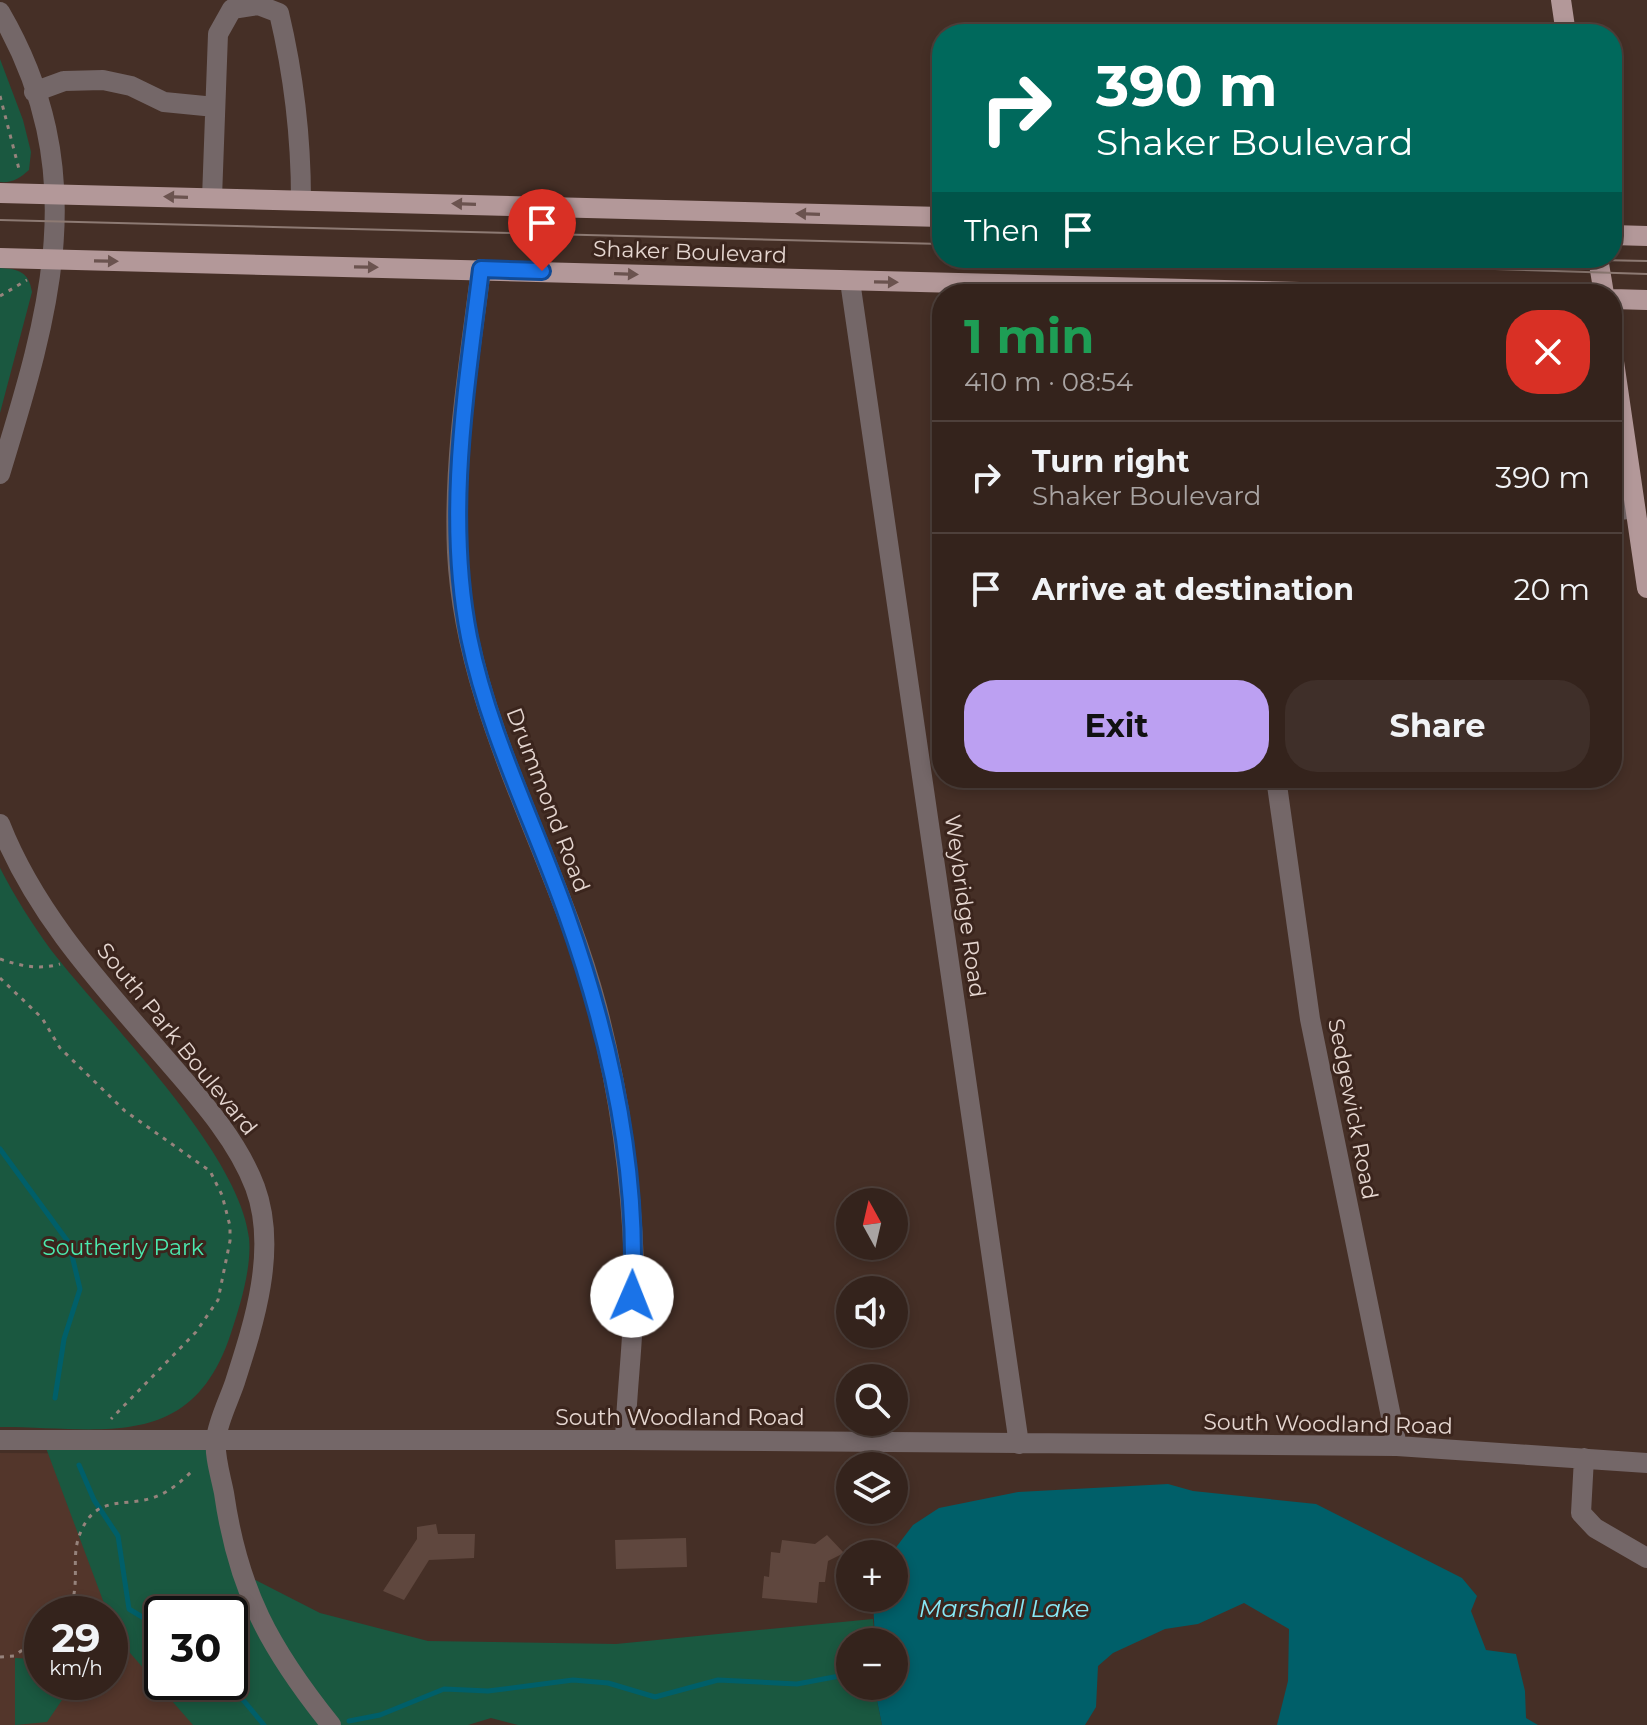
<!DOCTYPE html>
<html lang="en">
<head>
<meta charset="utf-8">
<style>
	body { margin:0; font-family:Montserrat,sans-serif; background:#3f2f29; color:#f1f3f6; height:100vh; display:flex; flex-direction:column; font-size:30px; white-space:nowrap }
	* { box-sizing:border-box; margin:0 }
	p { font-size:26px; color:#a9a4a3 }
	.icon { flex:none; width:44px; height:44px; fill:none; stroke:currentColor; stroke-width:2; stroke-linecap:round; stroke-linejoin:round }
	.map { position:relative; flex:1; overflow:hidden }
	.drawer { position:absolute; left:932px; top:284px; width:690px; height:504px; display:flex; flex-direction:column; background:#34231c; border-radius:32px; box-shadow:0 4px 12px #0003,0 0 0 2px #4e403b }
	.drawer>* { flex:none }
	.hud { position:absolute; left:932px; top:24px; width:690px; height:244px; border-radius:32px; box-shadow:0 4px 12px #0003,0 0 0 2px #4e403b; background:#00695c; color:#fff; overflow:hidden }
	.needle { width:52px; rotate:352deg }
	.buttons { position:absolute; left:836px; top:1188px; display:grid; gap:16px }
	.buttons a { display:grid; place-items:center; width:72px; height:72px; border-radius:50%; background:#34231c; box-shadow:0 4px 12px #0003,0 0 0 2px #4e403b; font-size:40px }
	.speed { position:absolute; left:24px; top:1596px; display:flex; gap:16px; font-size:40px; font-weight:700; text-align:center }
	.speed>* { display:grid; place-content:center; width:104px; height:104px; border-radius:50%; background:#34231c; box-shadow:0 4px 12px #0003,0 0 0 2px #4e403b; line-height:1 }
	.speed small { font-size:20px; font-weight:400 }
	.speed .limit { border:4px solid #111; border-radius:12px; background:#fff; color:#111 }
	.pin { position:absolute; display:grid; place-items:center; width:68px; height:68px; color:#fff; margin:-82px -34px; border-radius:50% 50% 50% 0; rotate:-45deg; box-shadow:0 0 8px #0007 }
	.pin .icon { rotate:45deg }
	.me { position:absolute; width:88px; margin:-44px; rotate:1deg; stroke-linejoin:round; filter:drop-shadow(0 0 6px #0008) }
	.turn { display:flex; align-items:center; gap:28px; height:168px; padding:0 32px; font-size:36px }
	.turn .icon { width:104px; height:104px; stroke-width:2.5 }
	.turn b { display:block; font-size:56px; line-height:68px }
	.then { display:flex; align-items:center; height:76px; padding:0 32px; background:#0003; gap:16px; font-size:30px }
	.round { display:grid; place-items:center; flex:none; width:84px; height:84px; border-radius:32px; background:#3f2f29 }
	.head { display:flex; align-items:center; justify-content:space-between; height:136px; padding:0 32px }
	h1 { font-size:48px; font-weight:700; line-height:60px; color:#1e9e55 }
	.primary-button { display:flex; gap:16px; margin-top:auto; padding:16px 32px }
	.primary-button a { flex:1; height:92px; border-radius:32px; background:#bca0f2; color:#111; font-size:32px; font-weight:700; line-height:92px; text-align:center }
	.primary-button a+a { background:#3f2f29; color:#f1f3f6 }
	ul { padding:0; list-style:none }
	li { display:flex; align-items:center; gap:24px; height:112px; padding:0 32px; border-top:2px solid #4e403b }
	li div { flex:1 }
	li b { display:block; font-size:30px }
	li em { font-style:normal }
	.map>svg:first-child { display:block }
</style>
</head>
<body>
<div class="map">
<svg width="1647" height="1725" viewBox="0 0 1647 1725">
	<rect width="100%" height="100%" fill="#452f26"/>
	<path fill="#53362b" fill-rule="evenodd" d="M0,1453L183,1454L311,1725H0ZM42,1614H110V1682H42ZM162,1614H230V1682H162Z"/>
	<path fill="#1a5840" fill-rule="evenodd" d="M0,59L23,120L31,152L29,170C20,178 13,183 0,182Z
		M0,268C19,269 29,272 32,292L0,413Z
		M0,868C15,897 32,924 51,950C106,1021 239,1151 249,1238C252,1267 240,1306 231,1333C192,1453 103,1427 0,1427Z
		M43,1440H216L240,1572L320,1613L428,1641L616,1644L873,1619L875,1642H850V1686H874L882,1725H518L491,1718L468,1725H193L117,1638ZM162,1614H230V1682H162Z
		M15,1658L35,1659L42,1667V1682H50L62,1700L47,1722L15,1725Z"/>
	<path fill="#005f69" d="M1168,1484L1193,1491L1316,1504L1462,1578L1477,1596L1471,1611L1486,1650L1516,1654L1525,1691L1526,1718L1538,1725H1277L1288,1681L1289,1629L1244,1603L1198,1624L1165,1629L1113,1653L1098,1666L1096,1707L1085,1725H882L874,1686H894V1642H875L873,1598H894V1554H891L913,1525L939,1508L1018,1492Z"/>
	<g fill="none" stroke-linecap="round" stroke-linejoin="round">
		<path stroke="#005f69" stroke-width="5" d="M0,1149L69,1243L80,1289L64,1339L55,1398
			M79,1465L94,1500L118,1536L129,1609L162,1629
			M228,1682L264,1725
			M349,1721L380,1715L444,1689L488,1691L573,1680L608,1683L655,1697L718,1680L797,1684L850,1674"/>
	</g>
	<path fill="#5f473e" d="M436,1524L438,1534H475L474,1558L429,1560L404,1600L383,1591L417,1539V1527Z
		M827,1535L844,1553L828,1561L825,1582H819L817,1603L762,1598L764,1576L769,1577L771,1552L780,1553L782,1540L815,1544Z
		M686,1538L687,1567L616,1569L615,1540Z"/>
	<g fill="none" stroke-linecap="round" stroke-linejoin="round">
		<path stroke="#96837c" stroke-width="3" stroke-dasharray="4 6" stroke-linecap="butt" d="M0,96L20,173
			M0,296L27,280
			M0,959C20,966 40,970 60,964
			M0,978L42,1018L60,1048L125,1111L210,1171L222,1195L230,1226V1241L218,1300L196,1332L111,1419
			M68,1614C83,1579 68,1558 82,1529C98,1495 125,1507 152,1498C168,1493 181,1482 193,1470
			M0,1657L14,1656L42,1636"/>
		<path stroke="#746768" stroke-width="20" d="M0,12C93,172 50,311 0,474
			M34,92L64,81L103,80L131,86L164,102L215,107
			M212,198L218,34L232,9L258,5L279,13C294,76 301,135 301,200
			M481,269C469,363 453,458 457,552C465,715 556,853 597,1007C619,1091 631,1179 634,1264C636,1322 627,1382 625,1440
			M850,281L1019,1444
			M1612,511L1635,508
			M1276,778L1310,1019L1397,1446
			M0,824C34,911 97,980 158,1050C193,1091 236,1136 255,1187C278,1249 254,1323 235,1382C229,1400 218,1421 216,1439C214,1456 221,1477 224,1493C238,1591 270,1649 331,1725
			M0,1440H625L1397,1446L1647,1463
			M1584,1458L1581,1513L1595,1528L1647,1558"/>
		<path stroke="#b39899" stroke-width="20" d="M1561,0L1566,34
			M0,193L942,217
			M1612,235L1647,236
			M0,258L1379,294
			M1598,258L1604,294
			M1612,299L1647,300
			M1612,348L1647,588"/>
		<path stroke="#8d7a73" stroke-width="2" d="M0,220L942,244
			M1158,258L1647,274
			M1599,260L1647,261"/>
	</g>
	<defs><path id="oneway-solid" d="M-6-.8H1V-3.2L6.5 0L1 3.2V.8H-6Z" transform="scale(2)"/></defs>
	<g fill="#6b534f">
		<use href="#oneway-solid" transform="translate(176 197) rotate(-178)"/>
		<use href="#oneway-solid" transform="translate(464 204) rotate(-178)"/>
		<use href="#oneway-solid" transform="translate(808 214) rotate(-178)"/>
		<use href="#oneway-solid" transform="translate(106 261) rotate(1)"/>
		<use href="#oneway-solid" transform="translate(366 267) rotate(1)"/>
		<use href="#oneway-solid" transform="translate(626 274) rotate(2)"/>
		<use href="#oneway-solid" transform="translate(886 282) rotate(1)"/>
	</g>
	<g fill="none" stroke-linecap="round" stroke-linejoin="round">
		<g stroke="#114b97" stroke-width="20">
			<path id="route" d="M542,271L481,269C466,392 445,514 469,637C489,735 534,822 567,916C609,1035 639,1169 632,1296"/>
		</g>
		<use href="#route" stroke="#1a73e8" stroke-width="14"/>
	</g>
	<g text-anchor="middle" dominant-baseline="central" stroke-width="6" stroke-linejoin="round" paint-order="stroke">
		<g font-size="22" fill="#e5d6d0" stroke="#3b251d">
			<text transform="translate(690 252) rotate(2)">Shaker Boulevard</text>
			<text transform="translate(548 800) rotate(69)">Drummond Road</text>
			<text transform="translate(965 906) rotate(82)">Weybridge Road</text>
			<text transform="translate(177 1039) rotate(51)">South Park Boulevard</text>
			<text transform="translate(1353 1109) rotate(79)">Sedgewick Road</text>
			<text x="680" y="1417">South Woodland Road</text>
			<text transform="translate(1328 1424) rotate(1)">South Woodland Road</text>
		</g>
		<g font-size="22" fill="#4beaaf" stroke="#3b251d">
			<text x="123" y="1247">Southerly Park</text>
		</g>
		<g font-size="24" font-style="italic" fill="#87e9f7" stroke="#3b251d">
			<text x="1004" y="1608">Marshall Lake</text>
		</g>
	</g>
</svg>
<div class="buttons">
<a><svg class="needle" viewBox="-14 -14 28 28"><path d="M0-13l5 13h-10z" fill="#e53935"/><path d="M0 13l5-13h-10z" fill="#a9a4a3"/></svg></a>
<a><svg class="icon" aria-label="sound" viewBox="0 0 24 24"><path d="M4 9h4l5-4v14l-5-4H4zM17 9q2 3 0 6"/></svg></a>
<a><svg class="icon" aria-label="search" viewBox="0 0 24 24"><circle cx="10" cy="10" r="6"/><path d="M15 15l6 6"/></svg></a>
<a><svg class="icon" aria-label="layers" viewBox="0 0 24 24"><path d="M12 4l9 5-9 5-9-5zM3 14l9 5 9-5"/></svg></a>
<a>+</a>
<a>−</a>
</div>
<div class="speed"><div>29<small>km/h</small></div><div class="limit">30</div></div>
<div class="pin" style="left:542px;top:271px;background:#d93025"><svg class="icon" aria-label="arrive" viewBox="0 0 24 24"><path d="M6 21V4h12l-3 4 3 4H6"/></svg></div>
<svg class="me" style="left:632px;top:1296px" viewBox="-20 -20 40 40"><circle r="19" fill="#fff"/><path d="M0-13L10 11 0 6-10 11z" fill="#1a73e8"/></svg>
<div class="hud">
<div class="turn"><svg class="icon" aria-label="right" viewBox="0 0 24 24"><path d="M7 20v-9h11M14 6l5 5-5 5"/></svg><div><b>390 m</b>Shaker Boulevard</div></div>
<div class="then">Then<svg class="icon" aria-label="arrive" viewBox="0 0 24 24"><path d="M6 21V4h12l-3 4 3 4H6"/></svg></div>
</div>
<section class="drawer">
<div class="head"><div><h1>1 min</h1><p>410 m · 08:54</p></div><a class="round" style="background:#d93025;color:#fff"><svg class="icon" aria-label="close" viewBox="0 0 24 24"><path d="M6 6l12 12M18 6L6 18"/></svg></a></div>
<ul>
<li><svg class="icon" aria-label="right" viewBox="0 0 24 24"><path d="M7 20v-9h11M14 6l5 5-5 5"/></svg><div><b>Turn right</b><p>Shaker Boulevard</p></div><em>390 m</em></li>
<li><svg class="icon" aria-label="arrive" viewBox="0 0 24 24"><path d="M6 21V4h12l-3 4 3 4H6"/></svg><div><b>Arrive at destination</b></div><em>20 m</em></li>
</ul>
<div class="primary-button"><a>Exit</a><a>Share</a></div>
</section>
</div>
</body>
</html>
